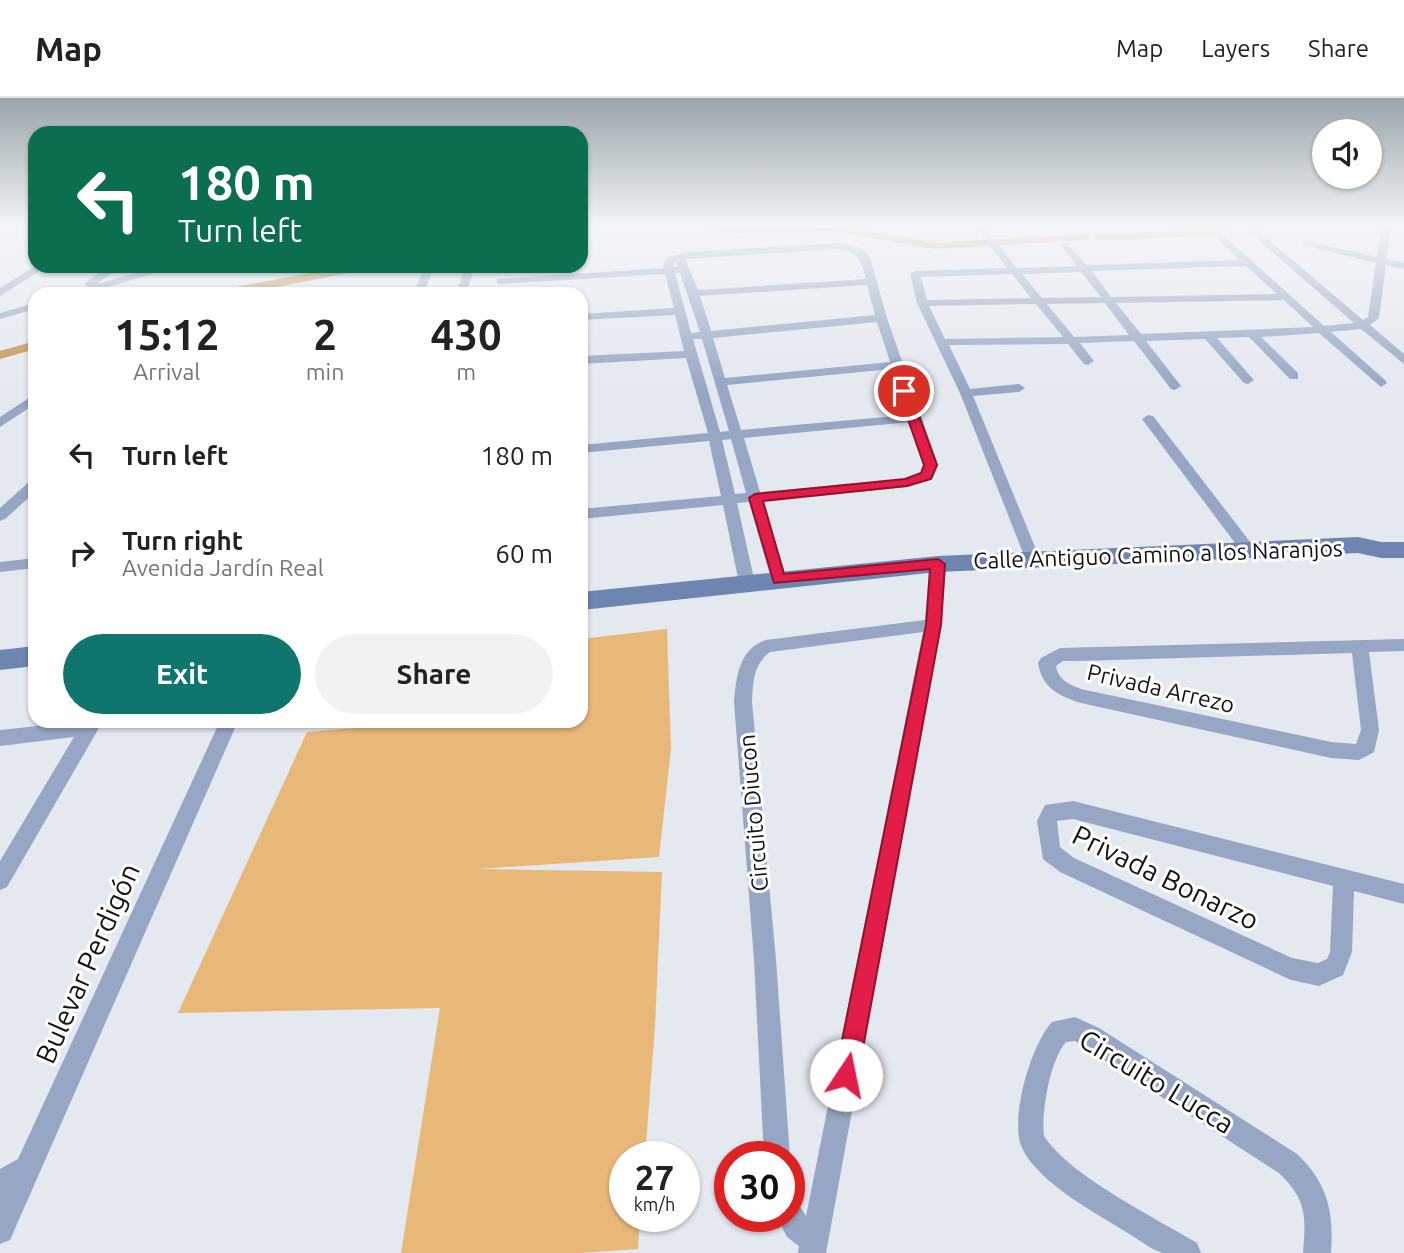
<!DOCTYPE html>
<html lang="en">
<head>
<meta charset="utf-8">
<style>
	body { margin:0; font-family:Ubuntu,sans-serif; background:#f2f2f2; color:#222; height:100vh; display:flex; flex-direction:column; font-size:26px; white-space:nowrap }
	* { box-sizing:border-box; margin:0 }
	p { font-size:23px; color:#767676 }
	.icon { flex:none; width:38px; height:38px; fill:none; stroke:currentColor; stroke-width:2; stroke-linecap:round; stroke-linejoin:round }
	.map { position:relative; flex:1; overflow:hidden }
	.drawer { position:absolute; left:28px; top:189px; width:560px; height:441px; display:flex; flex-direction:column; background:#fff; border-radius:21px; box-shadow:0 2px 5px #0004 }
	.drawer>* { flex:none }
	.top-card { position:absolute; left:28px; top:28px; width:560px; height:147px; border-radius:21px; box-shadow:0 2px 5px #0004; background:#0b6e4f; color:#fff; overflow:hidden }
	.controls { position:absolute; left:1312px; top:21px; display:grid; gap:14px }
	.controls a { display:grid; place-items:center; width:70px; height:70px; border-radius:50%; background:#fff; box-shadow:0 2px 5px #0004; font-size:35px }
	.speed { position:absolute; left:609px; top:1043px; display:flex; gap:14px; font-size:35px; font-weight:700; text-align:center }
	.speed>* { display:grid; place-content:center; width:91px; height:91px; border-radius:50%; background:#fff; box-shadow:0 2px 5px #0004; line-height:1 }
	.speed small { font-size:18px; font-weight:400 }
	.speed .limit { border:10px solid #d22; background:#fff; color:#111 }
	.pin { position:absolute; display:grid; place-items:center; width:60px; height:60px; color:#fff; margin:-30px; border:4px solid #fff; border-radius:50%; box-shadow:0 2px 7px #0007 }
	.me { position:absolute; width:77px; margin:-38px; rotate:11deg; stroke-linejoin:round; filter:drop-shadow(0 0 5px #0008) }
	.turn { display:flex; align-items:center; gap:24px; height:147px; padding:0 35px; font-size:32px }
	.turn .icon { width:91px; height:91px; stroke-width:2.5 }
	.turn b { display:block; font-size:49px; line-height:60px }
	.eta { display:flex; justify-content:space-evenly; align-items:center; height:119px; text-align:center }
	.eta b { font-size:42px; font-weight:700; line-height:49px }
	.button { display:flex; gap:14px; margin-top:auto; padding:14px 35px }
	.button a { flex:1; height:80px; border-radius:42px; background:#0f766e; color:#fff; font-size:28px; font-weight:700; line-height:80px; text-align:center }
	.button a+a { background:#f2f2f2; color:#222 }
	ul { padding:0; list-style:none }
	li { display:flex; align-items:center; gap:21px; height:98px; padding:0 35px }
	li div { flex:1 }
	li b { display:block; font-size:26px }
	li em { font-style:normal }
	header { display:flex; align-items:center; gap:42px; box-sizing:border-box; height:98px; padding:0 35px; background:#fff; border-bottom:2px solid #e0e0e0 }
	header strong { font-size:33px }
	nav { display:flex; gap:38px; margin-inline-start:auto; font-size:24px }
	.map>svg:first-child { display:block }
</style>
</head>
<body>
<header>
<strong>Map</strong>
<nav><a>Map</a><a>Layers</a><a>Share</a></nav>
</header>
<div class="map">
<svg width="1404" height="1155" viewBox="0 0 1404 1155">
	<rect width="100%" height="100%" fill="#e4e8ef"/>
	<path fill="#e8b879" d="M667,531L671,651L659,759L477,771L662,774L655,928L645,1059H625V1118H640L638,1151L579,1155H401L440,910L178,915L307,634L444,623H581V541Z"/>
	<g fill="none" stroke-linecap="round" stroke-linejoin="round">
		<path fill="#c28f4a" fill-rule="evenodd" d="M581,129H590L581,134Z
			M700,129H848L933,145L1086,136L1092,139L1086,142L933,151L833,133L732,135Z
			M1221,129H1238L1211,138L1098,142L1092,139L1098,136L1214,132Z
			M346,168H371L365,172L240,196H214L220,192Z
			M35,243V251L0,261V253Z"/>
		<path fill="#96a6c4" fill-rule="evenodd" d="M975,129H984L1017,170L1077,168L1061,147L1066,144L1087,167L1240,162L1213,137L1221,135L1324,228L1354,225L1248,133L1256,131L1363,222L1368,219L1376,165L1300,146L1305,143L1377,159L1381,129H1391L1386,161L1404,165V171L1386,167L1379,220L1370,227L1404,256V266L1361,231L1331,234L1385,282L1387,285L1381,289L1319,235L1261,239L1298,275V281H1290L1249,239L1217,240L1254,282L1248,286L1244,285L1205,241L1146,243L1181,288L1175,292L1171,291L1134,243L1080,245L1094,263L1088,267L1084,266L1068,246L949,247L970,291L1019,286L1025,290L1019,294L973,298L1040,461L1037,465H1027L960,295L917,205L910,176L915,173L1007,170ZM1246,168L1277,196L1111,199L1092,173ZM1081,174L1101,199L1042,200L1022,176ZM1012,176L1031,200L927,202L921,179ZM1284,202L1313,229L1141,236L1116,205ZM1105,205L1129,237L1074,239L1047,206ZM1036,206L1063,239L945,241L929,208Z
			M839,145L861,150L870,159L887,220L938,367L932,381L907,389L763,403L787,481L779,487L771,481L749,404L737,405L755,485L747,491L739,485L723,407L581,421V411L721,398L709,343L581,355V347L708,335L686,260L581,266V258L684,253L675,217L581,222V216L674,210L665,176L501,186L497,185V181L664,170L663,166L668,159L688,154ZM839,151C859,155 861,162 866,181L698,192L685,161ZM676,163L678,169H674L673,166ZM675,175H680L700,234L691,235ZM867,187L875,217L711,233L700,198ZM877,224L890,264L725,280L713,240ZM693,241H702L729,333L720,334ZM892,271L907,317L741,332L727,287ZM910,324L924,367L921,375L905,381L760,394L744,340ZM731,341L746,395L735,396L722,342Z
			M35,168H47L0,198V190Z
			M109,168H121L97,186L162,168H178L85,196H68L88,189L85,186L86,184Z
			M425,168H435L423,196H413Z
			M465,168H475L466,196H456Z
			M35,205V211L0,221V215Z
			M35,296V306L0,329V319Z
			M1148,317L1153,318L1254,449L1257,453L1254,457H1244L1142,321Z
			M35,382V394L5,421L0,423V410L30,383Z
			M35,460V470L0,474V464Z
			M938,461L946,466L941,527L826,1155H798L799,1148L787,1139L776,1118H789V1103L799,1107L806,1118L923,534L770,554C753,567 753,584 752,604L776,862L790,1059L789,1061V1059H764L754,862L734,604C736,580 739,550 766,542L925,522L930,466Z
			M1404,541V553L1369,554L1379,632L1374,654L1359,662L1331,660L1081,605C1059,598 1042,590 1038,565L1041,560L1060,550ZM1352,555L1361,632L1356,646L1331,644L1081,591C1069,586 1058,582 1056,568L1063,563H1079Z
			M84,623H103L7,789L0,792V763L74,639L0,648V632Z
			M220,623H238L10,1142L0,1146V1071L18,1061Z
			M1073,703L1404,786V806L1354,793L1352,854L1343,877L1319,888L1291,882L1060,774L1043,761L1037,723L1045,707ZM1073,721L1333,788L1330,854L1327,861L1318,865L1292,860L1074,760L1060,749L1057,723Z
			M1075,919L1099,930L1297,1056C1328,1085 1334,1115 1331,1155H1303C1306,1118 1307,1102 1279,1075L1075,943L1066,944C1050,962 1041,1014 1044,1038C1070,1078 1154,1119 1197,1145L1201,1155C1189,1155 1175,1155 1163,1155C1153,1153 1140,1142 1131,1137C1098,1116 1039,1086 1022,1050C1009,1022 1031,946 1052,924Z"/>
		<path fill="#6e85b1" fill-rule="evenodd" d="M1358,439L1381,444H1404V460H1381L1358,455L938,474L581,512V494L938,458Z
			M35,548V568L0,572V552Z"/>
	</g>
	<linearGradient id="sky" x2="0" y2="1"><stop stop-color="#99a5a9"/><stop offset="0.44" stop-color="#f3f5f8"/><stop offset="1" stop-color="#f3f5f8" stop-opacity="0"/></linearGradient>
	<rect width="1404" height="291" fill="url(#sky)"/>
	<path fill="#e11d48" stroke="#92132f" stroke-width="2" d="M904,290L910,293L937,367L931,381L907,388L763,403L784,476L938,461L945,466L941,527L858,977L854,985L846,989L838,985L835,977L926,527L930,471L774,485L749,400L755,396L905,381L921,375L924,367L898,293Z"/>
	<g text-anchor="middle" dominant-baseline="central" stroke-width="6" stroke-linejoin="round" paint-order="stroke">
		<g font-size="23" fill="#131416" stroke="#fff">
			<text transform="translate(1158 456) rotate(-2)">Calle Antiguo Camino a los Naranjos</text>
			<text transform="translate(1161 590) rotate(13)">Privada Arrezo</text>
			<text transform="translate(753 715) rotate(-95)">Circuito Diucon</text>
		</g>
		<g font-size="28" fill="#131416" stroke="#fff">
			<text transform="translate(1166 779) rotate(26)">Privada Bonarzo</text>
			<text transform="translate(87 865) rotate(-66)">Bulevar Perdigón</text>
			<text transform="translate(1157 983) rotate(31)">Circuito Lucca</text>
		</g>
	</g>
</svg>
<div class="controls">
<a><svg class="icon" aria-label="sound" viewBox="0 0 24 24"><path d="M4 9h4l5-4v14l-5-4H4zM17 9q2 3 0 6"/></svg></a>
</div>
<div class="speed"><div>27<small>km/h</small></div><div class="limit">30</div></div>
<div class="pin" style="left:904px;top:293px;background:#d93025"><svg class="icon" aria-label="arrive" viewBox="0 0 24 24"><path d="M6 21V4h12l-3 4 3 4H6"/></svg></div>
<svg class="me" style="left:846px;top:977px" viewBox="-20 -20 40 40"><circle r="19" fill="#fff"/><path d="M0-13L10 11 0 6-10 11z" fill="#e11d48"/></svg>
<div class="top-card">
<div class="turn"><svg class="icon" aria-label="left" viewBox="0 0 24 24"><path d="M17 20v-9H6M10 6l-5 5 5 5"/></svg><div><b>180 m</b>Turn left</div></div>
</div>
<section class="drawer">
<div class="eta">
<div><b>15:12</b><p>Arrival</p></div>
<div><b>2</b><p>min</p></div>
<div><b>430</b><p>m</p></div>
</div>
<ul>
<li><svg class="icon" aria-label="left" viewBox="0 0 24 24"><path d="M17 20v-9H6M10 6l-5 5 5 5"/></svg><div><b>Turn left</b></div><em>180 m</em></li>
<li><svg class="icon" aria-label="right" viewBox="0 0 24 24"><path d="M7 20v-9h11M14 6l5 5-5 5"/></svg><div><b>Turn right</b><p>Avenida Jardín Real</p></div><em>60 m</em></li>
</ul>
<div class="button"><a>Exit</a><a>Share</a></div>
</section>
</div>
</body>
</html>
